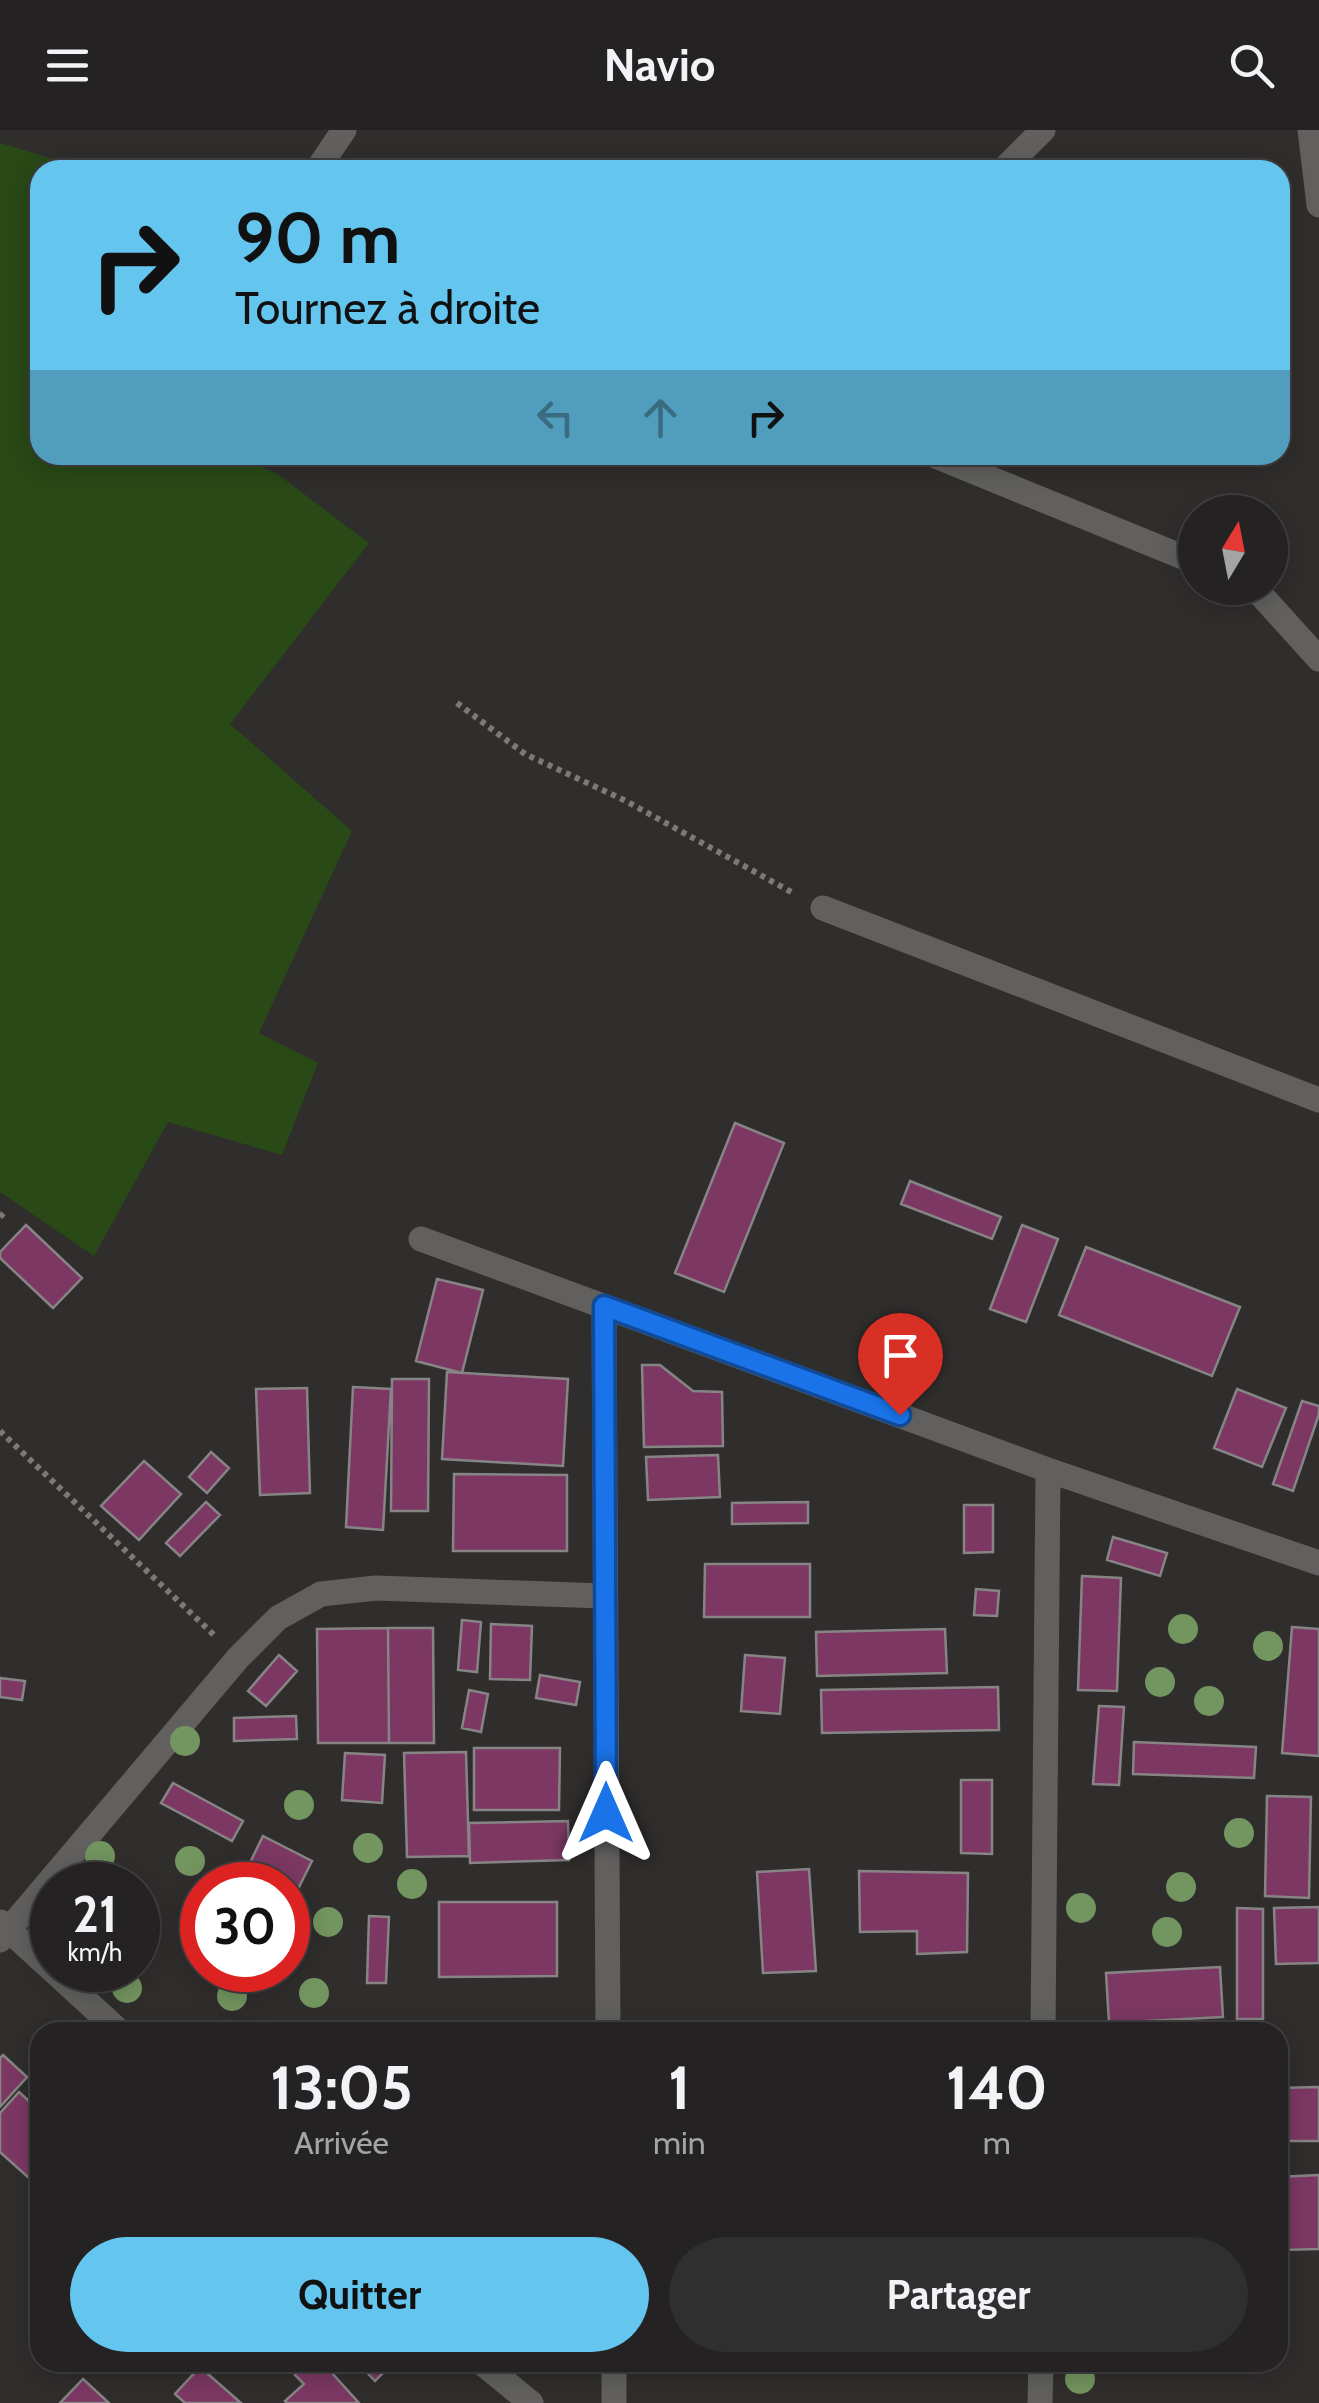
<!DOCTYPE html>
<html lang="fr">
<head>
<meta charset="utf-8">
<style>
	body { margin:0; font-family:Cabin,sans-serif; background:#302f2f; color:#f1f3f6; height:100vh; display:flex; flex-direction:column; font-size:38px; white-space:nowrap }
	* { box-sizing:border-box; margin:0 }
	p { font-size:32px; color:#a3a4a5 }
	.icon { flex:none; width:55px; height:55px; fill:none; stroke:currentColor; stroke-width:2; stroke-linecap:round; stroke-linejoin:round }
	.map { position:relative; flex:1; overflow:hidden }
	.details { position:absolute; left:30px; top:1892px; width:1258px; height:350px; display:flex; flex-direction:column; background:#242222; border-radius:30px; box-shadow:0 5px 25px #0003,0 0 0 2px #413f40 }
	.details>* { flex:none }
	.banner { position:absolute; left:30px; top:30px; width:1260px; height:305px; border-radius:30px; box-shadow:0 5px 25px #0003,0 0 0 2px #413f40; background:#64c5ee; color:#111; overflow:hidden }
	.needle { width:65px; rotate:10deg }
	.tools { position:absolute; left:1178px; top:365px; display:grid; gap:20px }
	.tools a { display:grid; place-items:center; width:110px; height:110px; border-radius:50%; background:#242222; box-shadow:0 5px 25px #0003,0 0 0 2px #413f40; font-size:50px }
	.speed { position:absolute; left:30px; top:1732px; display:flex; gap:20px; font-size:50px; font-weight:700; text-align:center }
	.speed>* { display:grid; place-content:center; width:130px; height:130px; border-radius:50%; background:#242222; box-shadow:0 5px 25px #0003,0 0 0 2px #413f40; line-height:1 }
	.speed small { font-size:25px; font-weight:400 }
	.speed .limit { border:15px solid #d22; background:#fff; color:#111 }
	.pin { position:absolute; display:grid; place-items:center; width:85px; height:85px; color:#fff; margin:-102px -42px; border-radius:50% 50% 50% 0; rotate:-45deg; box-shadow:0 0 10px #0007 }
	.pin .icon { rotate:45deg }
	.me { position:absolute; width:110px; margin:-55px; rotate:0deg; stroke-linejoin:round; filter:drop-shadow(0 0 8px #0008) }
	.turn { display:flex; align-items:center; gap:35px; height:210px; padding:0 40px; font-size:45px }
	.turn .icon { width:130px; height:130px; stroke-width:2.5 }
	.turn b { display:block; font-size:70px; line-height:85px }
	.lanes { display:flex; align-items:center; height:95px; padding:0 40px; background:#0003; justify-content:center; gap:50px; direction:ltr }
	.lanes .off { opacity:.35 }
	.eta { display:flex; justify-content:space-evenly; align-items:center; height:170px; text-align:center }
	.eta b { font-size:60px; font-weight:700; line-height:70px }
	.primary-button { display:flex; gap:20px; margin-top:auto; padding:20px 40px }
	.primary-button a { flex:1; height:115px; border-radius:60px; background:#64c5ee; color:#111; font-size:40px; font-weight:700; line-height:115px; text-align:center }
	.primary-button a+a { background:#302f2f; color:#f1f3f6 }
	header { display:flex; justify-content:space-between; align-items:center; height:130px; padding:0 40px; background:#242222; font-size:45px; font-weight:700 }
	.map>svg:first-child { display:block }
</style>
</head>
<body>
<header><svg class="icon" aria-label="menu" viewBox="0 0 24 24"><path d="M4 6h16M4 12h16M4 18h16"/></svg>Navio<svg class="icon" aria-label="search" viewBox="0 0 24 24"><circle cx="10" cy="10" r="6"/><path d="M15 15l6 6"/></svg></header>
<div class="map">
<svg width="1319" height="2273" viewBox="0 0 1319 2273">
	<rect width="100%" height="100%" fill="#302e2d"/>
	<path fill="#294917" d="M0,13L89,40H40V325H231L276,343L369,413L230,594L352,701L259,903L318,933L282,1025L168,992L94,1126L0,1062Z"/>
	<path fill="#7c3863" stroke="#878485" stroke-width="2.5" d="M735,993L784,1013L724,1162L675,1143Z
		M910,1051L1001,1087L992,1109L901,1074Z
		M26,1095L82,1148L53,1178L0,1128V1122Z
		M1022,1095L1058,1109L1026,1192L990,1179Z
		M1086,1117L1240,1177L1212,1246L1059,1185Z
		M437,1149L483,1160L462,1243L416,1231Z
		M642,1235H660L693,1261L722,1262L723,1316L644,1317Z
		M447,1242L568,1249L563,1336L442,1329Z
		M392,1249H429L428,1381H391Z
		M353,1257L391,1259L383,1400L346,1397Z
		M307,1258L310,1363L260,1365L256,1259Z
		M1237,1259L1286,1278L1262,1337L1214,1318Z
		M1302,1271L1319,1276V1284L1293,1361L1273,1354Z
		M211,1322L229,1338L207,1363L189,1347Z
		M718,1325L720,1367L648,1370L646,1327Z
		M144,1331L181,1364L139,1410L101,1376Z
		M454,1344L567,1345V1421H453Z
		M206,1372L220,1385L180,1426L166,1413Z
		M808,1372V1393L732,1394V1373Z
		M964,1375H993V1422L964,1423Z
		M1113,1407L1167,1423L1160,1446L1107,1430Z
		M705,1434H810V1487H704Z
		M1082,1446L1121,1448L1117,1561L1078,1560Z
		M976,1459L999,1461L997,1486L974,1485Z
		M462,1490L481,1492L477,1542L458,1540Z
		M491,1494L532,1496L530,1550L490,1549Z
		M1292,1497L1319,1499V1626L1282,1623Z
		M388,1498H433L434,1613H389Z
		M388,1498L389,1613H318L317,1499Z
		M945,1499L947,1543L817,1546L816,1502Z
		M279,1525L297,1541L266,1576L248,1561Z
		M745,1525L785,1528L780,1584L741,1581Z
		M540,1545L580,1552L576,1575L536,1568Z
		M0,1548L25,1551L22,1570L0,1567Z
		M998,1557L999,1600L822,1603L821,1560Z
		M469,1560L488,1564L481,1602L462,1598Z
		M1099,1576L1124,1577L1119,1655L1093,1654Z
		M296,1586L297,1609L234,1611V1588Z
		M1134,1612L1256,1617L1254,1648L1133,1644Z
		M474,1618H560L559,1680H474Z
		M466,1622L469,1726L407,1727L404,1623Z
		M345,1623L385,1625L382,1673L342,1670Z
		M961,1650H992V1724L961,1723Z
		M173,1653L243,1691L232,1711L161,1673Z
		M1267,1666L1311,1667L1309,1768L1265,1766Z
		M568,1691L569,1730L470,1733L469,1693Z
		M263,1706L312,1731L288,1779V1755H239Z
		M809,1739L816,1841L763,1843L757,1742Z
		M859,1741L968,1743L967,1822L917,1824V1801L860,1802Z
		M439,1772H557V1846L439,1847Z
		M1319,1777V1833L1276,1834L1274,1778Z
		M1237,1778L1263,1779V1889H1237Z
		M369,1786L389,1787L386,1853H367Z
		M1220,1837L1223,1887L1109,1893L1106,1843Z
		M3,1925L27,1947L0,1977V1928Z
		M1319,1957V2011H1278V1958Z
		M19,1962L40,1981V2058L0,2022V1983Z
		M1319,2045V2119L1281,2120L1278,2047Z
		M309,2232H322L359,2273H287L285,2271L304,2254L295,2245Z
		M357,2232H394L375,2251Z
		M200,2237L241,2273H185L175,2264Z
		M83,2249L109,2273H60Z"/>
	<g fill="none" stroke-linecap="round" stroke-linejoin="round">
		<path stroke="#7c7a79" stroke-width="6" stroke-dasharray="5 5" stroke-linecap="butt" d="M457,573L525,624L624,670L795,764
			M0,1087L6,1081
			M0,1301L216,1507"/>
		<path stroke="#61605f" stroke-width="25" d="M1310,0L1319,75
			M317,40L344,0
			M1003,40L1043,0
			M933,325L1195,432
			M1246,458L1261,465L1319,529
			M823,778L1319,970
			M421,1109L1048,1340L1319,1433
			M604,1176L608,1902
			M0,1792L120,1902
			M0,1810L238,1528L278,1488L321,1464L376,1458L604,1466
			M1043,1902L1048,1340
			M481,2232L531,2273
			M614,2232V2273
			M1040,2273L1041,2232"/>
	</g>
	<g fill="#739560">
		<circle cx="1183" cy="1499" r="15"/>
		<circle cx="1268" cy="1516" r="15"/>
		<circle cx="1160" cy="1552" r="15"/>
		<circle cx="1209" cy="1571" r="15"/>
		<circle cx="185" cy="1611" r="15"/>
		<circle cx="299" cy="1675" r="15"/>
		<circle cx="1239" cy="1703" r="15"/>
		<circle cx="368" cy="1718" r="15"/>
		<circle cx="100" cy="1726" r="15"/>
		<circle cx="190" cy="1731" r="15"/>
		<circle cx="412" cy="1754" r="15"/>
		<circle cx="1181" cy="1757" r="15"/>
		<circle cx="1081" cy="1778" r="15"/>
		<circle cx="328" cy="1792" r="15"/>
		<circle cx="1167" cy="1802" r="15"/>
		<circle cx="127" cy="1858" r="15"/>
		<circle cx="314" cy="1863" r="15"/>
		<circle cx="232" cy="1866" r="15"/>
		<circle cx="1080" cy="2249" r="15"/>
	</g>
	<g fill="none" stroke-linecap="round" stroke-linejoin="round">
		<g stroke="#114b97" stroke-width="25">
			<path id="route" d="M606,1683L604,1176L900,1285"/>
		</g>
		<use href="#route" stroke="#1a73e8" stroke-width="18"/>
	</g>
</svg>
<div class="tools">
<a><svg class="needle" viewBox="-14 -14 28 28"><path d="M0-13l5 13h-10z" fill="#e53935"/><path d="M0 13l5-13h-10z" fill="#a3a4a5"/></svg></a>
</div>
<div class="speed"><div>21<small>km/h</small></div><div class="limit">30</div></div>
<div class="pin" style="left:900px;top:1285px;background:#d93025"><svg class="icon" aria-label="arrive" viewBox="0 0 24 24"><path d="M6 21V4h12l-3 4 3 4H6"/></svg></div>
<svg class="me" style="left:606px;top:1683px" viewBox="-20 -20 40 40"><path d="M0-17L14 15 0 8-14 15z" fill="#1a73e8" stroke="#fff" stroke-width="4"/></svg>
<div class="banner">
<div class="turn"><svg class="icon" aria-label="right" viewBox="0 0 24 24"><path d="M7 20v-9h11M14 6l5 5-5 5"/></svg><div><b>90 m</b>Tournez à droite</div></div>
<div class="lanes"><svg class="icon off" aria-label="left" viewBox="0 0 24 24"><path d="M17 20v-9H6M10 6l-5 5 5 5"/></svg><svg class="icon off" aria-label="ahead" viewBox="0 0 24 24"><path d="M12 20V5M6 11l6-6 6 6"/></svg><svg class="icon" aria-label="right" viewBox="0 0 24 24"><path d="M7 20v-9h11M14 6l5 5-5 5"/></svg></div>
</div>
<section class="details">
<div class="eta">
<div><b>13:05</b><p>Arrivée</p></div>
<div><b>1</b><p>min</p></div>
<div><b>140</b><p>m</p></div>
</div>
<div class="primary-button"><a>Quitter</a><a>Partager</a></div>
</section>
</div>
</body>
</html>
